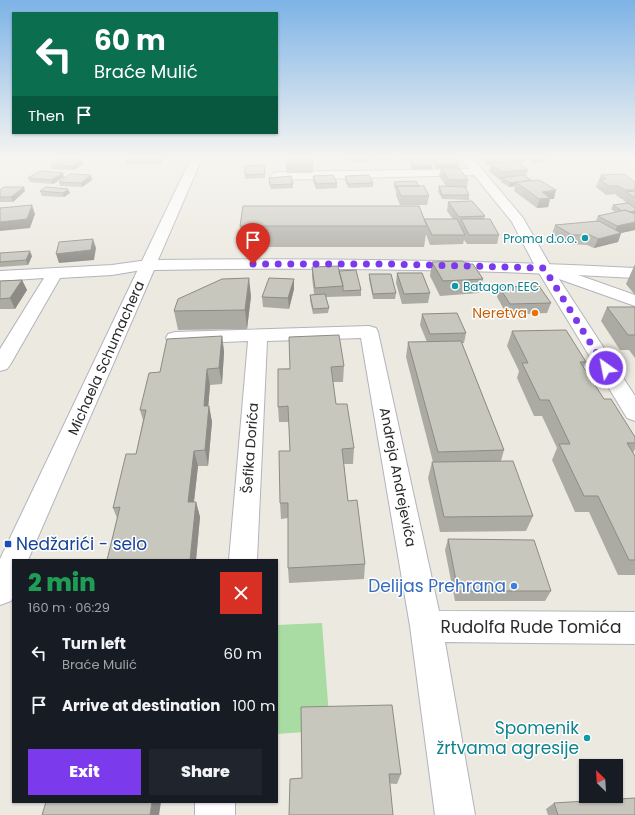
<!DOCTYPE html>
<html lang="en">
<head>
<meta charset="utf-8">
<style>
	body { margin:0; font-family:Poppins,sans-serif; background:#20242c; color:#f1f3f6; height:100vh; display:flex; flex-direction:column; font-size:15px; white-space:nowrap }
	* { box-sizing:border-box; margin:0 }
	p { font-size:13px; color:#9ea1a6 }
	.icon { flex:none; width:22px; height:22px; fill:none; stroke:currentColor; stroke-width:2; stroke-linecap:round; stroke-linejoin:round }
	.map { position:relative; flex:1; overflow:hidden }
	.sheet { position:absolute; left:12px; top:559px; width:266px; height:244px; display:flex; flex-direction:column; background:#171b24; border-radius:0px; box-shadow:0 1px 3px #0004 }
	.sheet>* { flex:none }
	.top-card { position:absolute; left:12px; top:12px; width:266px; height:122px; border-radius:0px; box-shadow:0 1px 3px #0004; background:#0b6e4f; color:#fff; overflow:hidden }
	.needle { width:26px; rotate:335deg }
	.tools { position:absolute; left:579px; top:759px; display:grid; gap:8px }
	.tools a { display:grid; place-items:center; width:44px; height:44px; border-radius:0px; background:#171b24; box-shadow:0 1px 3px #0004; font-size:20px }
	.pin { position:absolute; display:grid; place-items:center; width:34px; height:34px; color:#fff; margin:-41px -17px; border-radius:50% 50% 50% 0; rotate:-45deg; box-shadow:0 0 4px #0007 }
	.pin .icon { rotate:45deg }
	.me { position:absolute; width:44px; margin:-22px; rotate:327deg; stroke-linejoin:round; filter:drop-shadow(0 0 3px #0008) }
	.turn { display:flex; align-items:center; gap:14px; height:84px; padding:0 16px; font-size:18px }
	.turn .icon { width:52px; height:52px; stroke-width:2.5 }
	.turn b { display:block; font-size:28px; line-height:34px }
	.then { display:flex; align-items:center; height:38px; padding:0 16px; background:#0003; gap:8px; font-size:15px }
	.round { display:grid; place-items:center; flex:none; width:42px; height:42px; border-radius:0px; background:#20242c }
	.headline { display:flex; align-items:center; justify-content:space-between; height:68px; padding:0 16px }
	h1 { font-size:24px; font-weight:800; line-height:30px; color:#1e9e55 }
	.primary-button { display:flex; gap:8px; margin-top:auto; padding:8px 16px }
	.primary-button a { flex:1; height:46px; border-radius:0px; background:#7c3aed; color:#fff; font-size:16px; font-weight:800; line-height:46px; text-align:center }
	.primary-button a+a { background:#20242c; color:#f1f3f6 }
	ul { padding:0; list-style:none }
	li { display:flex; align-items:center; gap:12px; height:52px; padding:0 16px }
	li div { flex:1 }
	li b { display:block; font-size:15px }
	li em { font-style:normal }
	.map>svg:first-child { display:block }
</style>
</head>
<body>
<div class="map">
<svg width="635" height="815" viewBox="0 0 635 815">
	<rect width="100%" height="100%" fill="#ece9e0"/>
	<path fill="#a9dca2" d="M322,623L330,730L277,734V625Z"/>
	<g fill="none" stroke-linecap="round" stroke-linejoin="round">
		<g stroke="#b3b3be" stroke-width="2">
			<path id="street" d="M460,156H471L523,218L550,265L635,295V306L559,279L635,396V421L627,418L536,268L512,222L474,175L276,180L270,176L276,172L469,169Z
				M148,260L154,262L156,265L154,268L112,275L60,278L10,365L7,369L0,371V349L44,278L0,281V271L112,265Z
				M369,326L376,328L378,332L439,611L635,612V644L445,642L475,815H435L410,626L361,338L267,341L257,560H229L248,341L175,344L168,342L166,338L168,334L175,332Z
				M195,802H235V815H195Z"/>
		</g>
		<g stroke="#b3b3be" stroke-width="2">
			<path id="secondary" d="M192,156H203L158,260C317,258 476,260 635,268V278C475,269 315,267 154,270L28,560H13V596L11,601L0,605V559Z"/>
		</g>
		<use href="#street" fill="#fff" fill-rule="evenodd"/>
		<use href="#secondary" fill="#fff" fill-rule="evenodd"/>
	</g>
	<path fill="#acaba3" d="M70,156H92L89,159H71Z
		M124,156H164L160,164H126Z
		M286,156L313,165V173H286Z
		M347,156H371L372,158L371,162H349Z
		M376,156H392L391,160H377Z
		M399,156H428V159L432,166V170H413L410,164V160H401Z
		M477,156H546L548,158L546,162L533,163L526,157L524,163L520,164L528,170L526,177L531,180V181L554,199H550L548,207L537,208L514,191L515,186L509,187L501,182V180H500L489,171L491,165H487Z
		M433,157L459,165V168L468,180L467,188H466L469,195V200L442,199L438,191L439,186H446L439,176L441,169H436L432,161Z
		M81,160L83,164L74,170L52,169L51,165Z
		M264,165L265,178L245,179V175Z
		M601,175L635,182V230L621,233L618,242L594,248L587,245L569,244L552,234L555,225L596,221L598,216L615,212L611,209L613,205L628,204L623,200V199H621L615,194L606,195L596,187Z
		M313,176L337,183V188L316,189L313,181Z
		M345,176L373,183V187L348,188L345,180Z
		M64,177L53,184L30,182L28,178Z
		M269,178L293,184V188L271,189Z
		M92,180L82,187L60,186L59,182Z
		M394,182L419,186L429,196L427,205H400L396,195V191L394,187Z
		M0,190L25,191L13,202H0Z
		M40,191L70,193L64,197L42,196Z
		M448,202L485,216L484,219L499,235L497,244H467L464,240L463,244L430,245L426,234L424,247H242L240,226L453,219L447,211Z
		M0,253L32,256L28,265L0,267Z
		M432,262L483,279L479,293L440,296L430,276Z
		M635,264V295L626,284Z
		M312,267L339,271L361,290V296L326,297L329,308L328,313L313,314L310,300V295L314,294L312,277Z
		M397,273L430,293L428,303L402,304L396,283Z
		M369,274L396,293L395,299H373L369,279Z
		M294,279V289L289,309L263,307L262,297Z
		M22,280L27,290L15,309H0V281Z
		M499,287L551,303L547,313L507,315L497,297Z
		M251,296L247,329L178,330L174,311Z
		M607,307H635V358L629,350H620L601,321Z
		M422,314L466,333L464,343H462L504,450L501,461L533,516L526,531L440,532L428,478L432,462H433L406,357L408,342H427L420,325Z
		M512,331L586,362L583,368L604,399L635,437V449L633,453L635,456V575H618L589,512H575L552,460L557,448L542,416H534L517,378L519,371L507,346Z
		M222,336L224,352L222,384L210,385L208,406H209L212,422L208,466H198L194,502H196L200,517L196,560H107L117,518L113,508L136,454L143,420L140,410L160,372Z
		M344,366L343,382H333L336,404L354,448L353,464H344L348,501L365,564L364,579L289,583L288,568V518L281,519L280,503L290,451L289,422H279L278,407V369Z
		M448,539L551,591L545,601H455L445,550Z
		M301,707L401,774L397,784L302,778Z
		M554,803L635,815H548L546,809Z"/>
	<path fill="#8c8b85" d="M88,156H92L89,159Z
		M158,156H164L160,164Z
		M81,160L83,164L74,170L73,166Z
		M63,173L64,177L53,184L51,180Z
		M91,175L92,180L82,187L81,183Z
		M531,180L530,184L516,182L515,186L509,187L510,183Z
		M24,187L25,191L13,202L11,197Z
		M68,189L70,193L64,197L63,193Z
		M556,190L554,199H550L548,207L537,208L542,192Z
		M32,205L35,214L30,228L0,231V222Z
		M635,211V215L624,212Z
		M635,222V230L621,233L618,242L594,248L598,239L614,235L617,226Z
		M93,239L96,248L94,260L59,263L56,254Z
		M30,251L32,256L28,265L26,260Z
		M249,278L251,296L247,329L245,310Z
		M294,279V289L289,309L288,298Z
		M22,280L27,290L15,309L10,298Z
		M222,336L224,352L222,384L219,368Z
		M207,369L210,385L207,422L204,406Z
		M209,406L212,422L208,466L205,450Z
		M194,451L198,466L192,518L188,502Z
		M196,502L200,517L196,560H190Z
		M152,802H161L159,815H150Z"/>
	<path fill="#c8c7be" stroke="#8c8b85" d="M286,156H312L313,165H286Z
		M349,156H371L372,158H350Z
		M488,156H509L489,158Z
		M531,156H546L548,158L534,159Z
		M433,157H454L459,165H437Z
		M60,159L81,160L73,166L51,165Z
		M428,159L432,166H414L410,160Z
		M516,161L528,170L502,172L491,163Z
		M264,165L265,174L245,175V166Z
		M441,168H459L468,180H449Z
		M40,171L63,173L51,180L28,178Z
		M70,174L91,175L81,183L59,182Z
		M624,174L635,182V190H625L618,186H609L599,179H606L601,175Z
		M333,175L337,183L316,184L313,176Z
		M369,175L373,183L348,184L345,176Z
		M523,175L531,180L510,183L502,178Z
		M291,176L293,184L270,185L269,178Z
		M539,180L556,190L542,192L550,198L539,199L516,182Z
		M416,181L419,186H397V187L394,182Z
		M397,186H424L429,196H401Z
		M439,186L465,187L469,195H442Z
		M4,187H24L11,197H0V190Z
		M46,187L68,189L63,193L40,191Z
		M635,191V198L626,192Z
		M472,201L485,216L459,217L448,202Z
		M628,203L635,208V211L629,212L625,210L622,211L613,205Z
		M32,205L27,219L0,222V208Z
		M243,206H419L427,226H240Z
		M625,210L635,214V222L617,226L598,216Z
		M424,219H457L465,235H432Z
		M461,219H490L499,235H469Z
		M599,221L621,233L598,239L590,235H572L555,225Z
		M93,239L91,250L56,254L59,242Z
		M30,251L26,260L0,262V253Z
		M462,261L468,264H473L483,279L443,281L432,262Z
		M338,266L343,286L315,288L312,267Z
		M356,270L361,290L343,291V286L339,271Z
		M397,273H422L430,293L404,294Z
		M369,274H391L396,293L373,294Z
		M249,278L245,310L174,311L178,299L222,279Z
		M269,278L294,279L288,298L262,297Z
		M22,280L10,298L0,299V281Z
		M539,286L551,303L510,304L499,287Z
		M325,294L329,308L313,309L310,295Z
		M607,307H635V335H628Z
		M457,313L466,333L430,334L422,314Z
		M566,330L586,362H580L604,399H611L635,437V443H627L635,456V560H629L598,496H584L559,444H570L549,400H540L522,363H528L512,331Z
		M339,335L344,366L331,367L336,404H347L354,448L342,449L348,501L357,500L365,564L288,568V503H280L279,451H290L288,406L278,407V369H290L289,337Z
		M222,336L219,368L207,369L204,406H209L205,450L194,451L188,502H196L190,560H107L120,507L113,508L126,454H136L146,410H140L149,373L160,372L167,339Z
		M461,341L504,450L438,452L408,342Z
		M513,461L533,516L444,517L432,462Z
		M448,539L534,540L551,591H458Z
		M392,705L401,774H389L393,815H289L290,779L302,778L301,707Z
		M635,798V815H558L554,803Z
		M46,802H152L150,815H42Z"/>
	<linearGradient id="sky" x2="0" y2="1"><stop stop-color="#7db3e6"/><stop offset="0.58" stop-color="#f6f5f1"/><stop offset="1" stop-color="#f6f5f1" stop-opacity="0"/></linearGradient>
	<rect width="635" height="271" fill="url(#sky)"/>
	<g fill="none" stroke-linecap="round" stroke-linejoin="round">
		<path stroke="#7c3aed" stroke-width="7" stroke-dasharray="0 12.6" d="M253,264H388L544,268L606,368"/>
	</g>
	<g fill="#0f9aa8" stroke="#fff" stroke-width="1.5">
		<circle cx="585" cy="238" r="4"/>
		<circle cx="455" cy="286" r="4"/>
		<circle cx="587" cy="738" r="4"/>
	</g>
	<circle fill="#e8710a" stroke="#fff" stroke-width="1.5" cx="535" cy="313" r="4"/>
	<rect fill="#1a4fb4" stroke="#fff" stroke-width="1.5" x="4" y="540" width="8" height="8" rx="2"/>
	<circle fill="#3f7fe0" stroke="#fff" stroke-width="1.5" cx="514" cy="586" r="4"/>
	<g text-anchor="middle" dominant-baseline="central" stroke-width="3" stroke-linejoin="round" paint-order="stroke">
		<g font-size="12" fill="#0d838f" stroke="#fff" text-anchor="end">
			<text x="577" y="238">Proma d.o.o.</text>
			<text x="463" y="286" text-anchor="start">Batagon EEC</text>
		</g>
		<g font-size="14" fill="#c56008" stroke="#fff" text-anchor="end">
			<text x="527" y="313">Neretva</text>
		</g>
		<g font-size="14" fill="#2c2c2c" stroke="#fff">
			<text transform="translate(106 358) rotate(-66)">Michaela Schumachera</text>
			<text transform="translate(250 448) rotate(-86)">Šefika Dorića</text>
			<text transform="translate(398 477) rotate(79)">Andreja Andrejevića</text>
		</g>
		<g font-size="17" fill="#164399" stroke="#fff" text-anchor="start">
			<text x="16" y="544">Nedžarići - selo</text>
		</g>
		<g font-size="17" fill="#366cbe" stroke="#fff" text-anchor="end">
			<text x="506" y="586">Delijas Prehrana</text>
		</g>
		<g font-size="17" fill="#2c2c2c" stroke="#fff">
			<text x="531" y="627">Rudolfa Rude Tomića</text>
		</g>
		<g font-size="17" fill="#0d838f" stroke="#fff" text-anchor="end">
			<text x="579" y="728">Spomenik<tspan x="579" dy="20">žrtvama agresije</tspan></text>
		</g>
	</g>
</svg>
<div class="tools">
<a><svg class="needle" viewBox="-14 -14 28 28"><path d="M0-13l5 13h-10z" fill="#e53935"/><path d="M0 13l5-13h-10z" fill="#9ea1a6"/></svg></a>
</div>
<div class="pin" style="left:253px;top:264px;background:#d93025"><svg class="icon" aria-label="arrive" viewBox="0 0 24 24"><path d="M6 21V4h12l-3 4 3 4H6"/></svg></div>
<svg class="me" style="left:606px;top:368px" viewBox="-20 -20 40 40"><circle r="17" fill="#7c3aed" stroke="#fff" stroke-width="3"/><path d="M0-11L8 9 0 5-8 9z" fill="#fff"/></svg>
<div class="top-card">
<div class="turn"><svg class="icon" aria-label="left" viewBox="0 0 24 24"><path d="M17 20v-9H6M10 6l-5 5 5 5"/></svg><div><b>60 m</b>Braće Mulić</div></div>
<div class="then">Then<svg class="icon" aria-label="arrive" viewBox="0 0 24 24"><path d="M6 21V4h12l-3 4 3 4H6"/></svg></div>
</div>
<section class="sheet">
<div class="headline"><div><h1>2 min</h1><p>160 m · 06:29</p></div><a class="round" style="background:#d93025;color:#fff"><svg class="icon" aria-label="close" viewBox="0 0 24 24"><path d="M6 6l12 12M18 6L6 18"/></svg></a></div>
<ul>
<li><svg class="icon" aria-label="left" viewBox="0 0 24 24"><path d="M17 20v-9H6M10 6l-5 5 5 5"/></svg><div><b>Turn left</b><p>Braće Mulić</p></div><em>60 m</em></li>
<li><svg class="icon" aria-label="arrive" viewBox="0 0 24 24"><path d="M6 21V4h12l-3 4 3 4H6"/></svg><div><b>Arrive at destination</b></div><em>100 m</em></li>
</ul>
<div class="primary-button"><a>Exit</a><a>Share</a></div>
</section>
</div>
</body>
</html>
